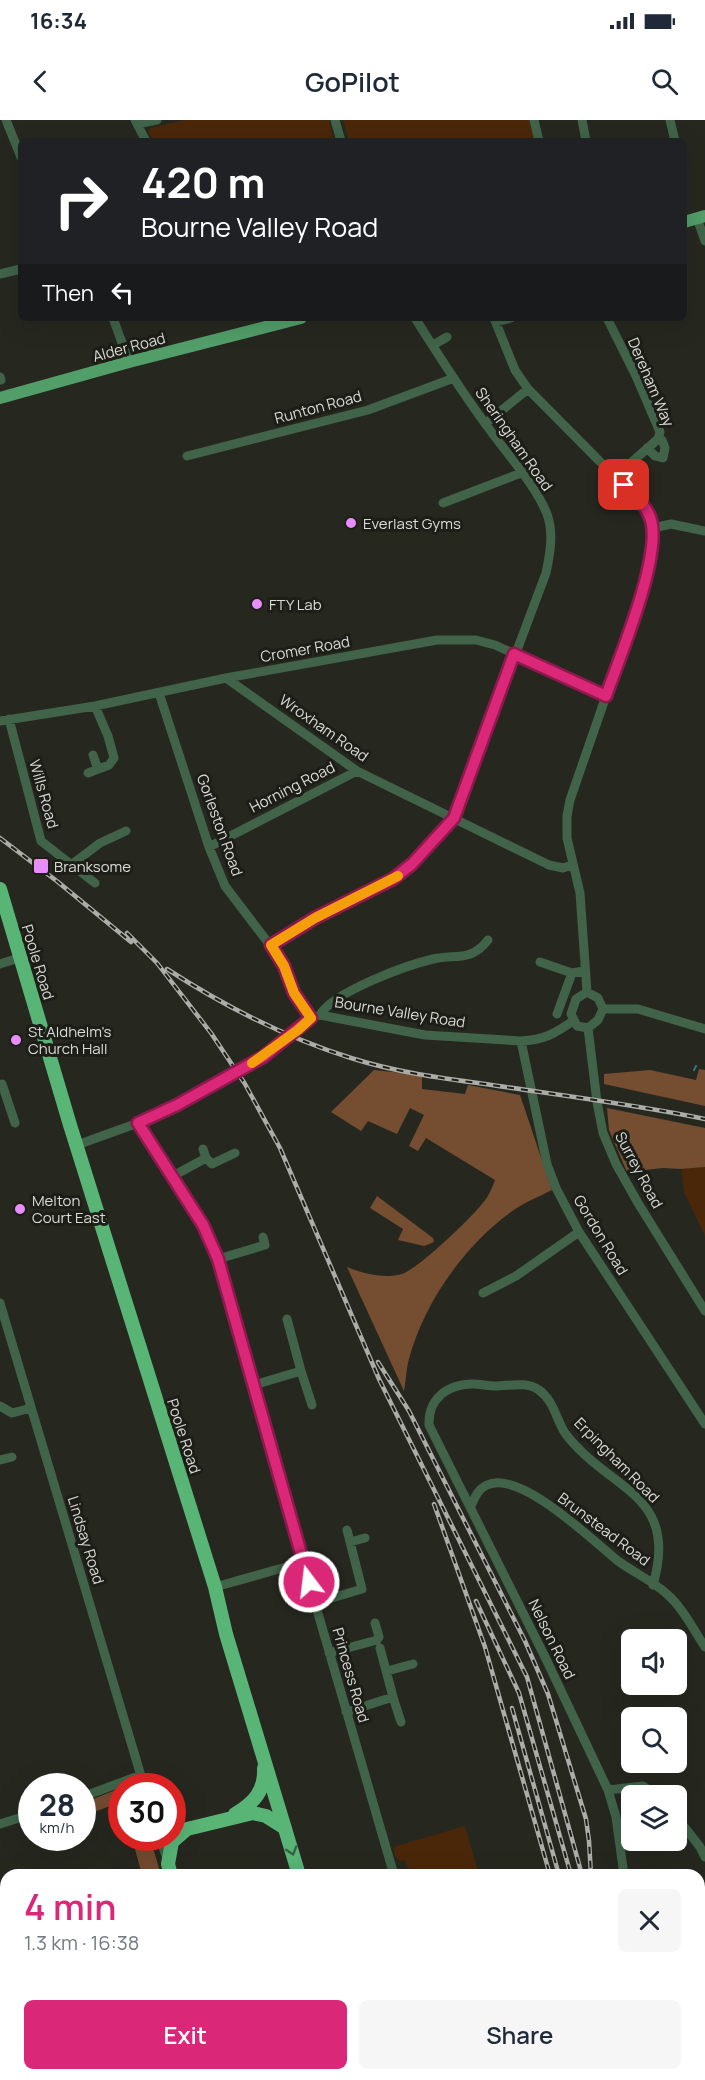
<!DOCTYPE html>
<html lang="en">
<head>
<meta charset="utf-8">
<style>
	body { margin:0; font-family:Manrope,sans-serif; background:#f6f6f7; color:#1f2937; height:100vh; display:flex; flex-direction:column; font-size:22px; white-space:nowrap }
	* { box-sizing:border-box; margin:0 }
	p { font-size:20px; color:#747a83 }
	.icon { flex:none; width:33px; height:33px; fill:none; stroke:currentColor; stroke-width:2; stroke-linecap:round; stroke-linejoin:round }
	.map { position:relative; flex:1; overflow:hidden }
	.details { position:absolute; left:0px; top:1749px; width:705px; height:212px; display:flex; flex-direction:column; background:#fff; border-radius:18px 18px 0 0; box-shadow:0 6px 24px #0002 }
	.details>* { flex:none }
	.guide { position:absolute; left:18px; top:18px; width:669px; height:183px; border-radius:9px; box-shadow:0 6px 24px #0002; background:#202124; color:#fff; overflow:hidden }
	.controls { position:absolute; left:621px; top:1509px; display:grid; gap:12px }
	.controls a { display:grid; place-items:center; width:66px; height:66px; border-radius:9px; background:#fff; box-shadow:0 6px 24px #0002; font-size:30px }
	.speed { position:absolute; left:18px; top:1653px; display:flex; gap:12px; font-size:30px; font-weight:700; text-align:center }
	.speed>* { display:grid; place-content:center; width:78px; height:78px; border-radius:50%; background:#fff; box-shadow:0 6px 24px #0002; line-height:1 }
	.speed small { font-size:15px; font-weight:400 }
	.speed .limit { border:9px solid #d22; background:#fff; color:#111 }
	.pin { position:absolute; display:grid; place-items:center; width:51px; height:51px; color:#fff; margin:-26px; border-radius:12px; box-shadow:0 3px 9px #0006 }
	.me { position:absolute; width:66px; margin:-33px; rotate:345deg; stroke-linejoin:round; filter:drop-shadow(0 0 4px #0008) }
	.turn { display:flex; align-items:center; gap:21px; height:126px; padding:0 24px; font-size:27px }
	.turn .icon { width:78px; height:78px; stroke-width:2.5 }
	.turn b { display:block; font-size:42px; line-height:51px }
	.then { display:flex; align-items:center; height:57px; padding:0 24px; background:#0003; gap:12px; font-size:22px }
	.round { display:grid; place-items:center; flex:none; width:63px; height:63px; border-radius:9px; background:#f6f6f7 }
	.headline { display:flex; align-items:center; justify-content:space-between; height:102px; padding:0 24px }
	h1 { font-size:36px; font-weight:600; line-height:45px; color:#db2777 }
	.primary-button { display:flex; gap:12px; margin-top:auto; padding:12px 24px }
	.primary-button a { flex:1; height:69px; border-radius:9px; background:#db2777; color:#fff; font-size:24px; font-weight:600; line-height:69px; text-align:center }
	.primary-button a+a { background:#f6f6f7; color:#1f2937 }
	.status { display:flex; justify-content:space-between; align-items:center; height:42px; padding:0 30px; background:#fff; direction:ltr }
	.status svg { height:16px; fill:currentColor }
	header { display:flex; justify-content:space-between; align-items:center; height:78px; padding:0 24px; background:#fff; font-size:27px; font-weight:600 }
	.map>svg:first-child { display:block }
</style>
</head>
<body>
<div class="status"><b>16:34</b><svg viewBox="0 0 49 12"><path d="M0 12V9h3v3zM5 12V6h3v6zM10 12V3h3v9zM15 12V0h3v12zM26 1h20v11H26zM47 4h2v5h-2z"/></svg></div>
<header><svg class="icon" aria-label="back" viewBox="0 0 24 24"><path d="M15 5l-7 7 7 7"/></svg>GoPilot<svg class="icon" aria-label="search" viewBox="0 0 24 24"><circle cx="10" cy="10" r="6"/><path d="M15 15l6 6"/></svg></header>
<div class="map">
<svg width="705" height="1960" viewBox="0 0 705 1960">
	<rect width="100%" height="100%" fill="#262820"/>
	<path fill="#4b2709" d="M185,0H329L334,21H154L148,12L150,8Z
		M343,0H530L535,21H349Z
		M705,1047V1116L684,1072L681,1049Z
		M465,1706L479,1755H414L408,1748L405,1740L400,1741L395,1736L393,1727Z"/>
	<path fill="#754d30" d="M699,949L705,950V986L604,964V954L650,950L696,960Z
		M374,950L422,955V969L465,974L468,965L520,975L552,1070C538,1077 523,1083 511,1092C464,1126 424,1183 409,1239C406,1250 406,1261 404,1271L347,1147C365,1154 383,1159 402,1154C418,1149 470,1099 482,1084C488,1078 492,1068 495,1060L426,1018L418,1031L409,1026L424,995L410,988L397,1014L368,1001L361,1011L331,992Z
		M607,988L705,1008V1047L681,1049L663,1048L627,1052L609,1010Z
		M377,1076L433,1118L434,1122L424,1126L398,1120L403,1109L370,1088Z
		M121,1668V1682L83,1696V1683Z
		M132,1718H150L161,1755H142Z
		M47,1954L182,1955L172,1960H30Z"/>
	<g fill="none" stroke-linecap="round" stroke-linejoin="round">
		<path stroke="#377870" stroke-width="2" d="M694,950L696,946"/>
		<path stroke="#406349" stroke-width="9" d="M6,0L21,37
			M135,0L146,21
			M335,0L341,21
			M534,0L539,21
			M582,0L586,21
			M670,0L675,21
			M137,4L157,0
			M697,98L705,121
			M0,154L21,149
			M113,198L129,242
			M494,198L515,250L528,269L641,383L650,397L653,408L654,421L650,441L633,498L570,680L567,696V718L580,773L587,872
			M607,198L636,256L660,312L658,319L616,356
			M496,202L511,198
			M433,225L447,217
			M0,257L1,260
			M485,304L528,269
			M647,328L655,336L663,338L665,328L662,320L658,319
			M187,336L368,290L454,258
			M443,383L521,353
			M653,408L671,404L705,411
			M226,558L357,651L549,745L563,748L572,745
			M159,573L209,727L225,766L279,837L290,865L311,898
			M9,599L41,721L95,763
			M0,601L95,586L226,558L437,520H476L495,525L606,576
			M93,635L98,649
			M88,653L109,645L114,638L108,616L95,586
			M209,727L357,651
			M71,745L100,723L126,711
			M271,825L315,798L399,755L454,698L546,453C550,434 554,413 547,394C535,364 506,333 487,306C461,271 438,234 415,198
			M540,842L572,853L584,851
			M0,844L19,838
			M587,872L598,878L603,889L598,900L588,908L577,906L571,894L576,879Z
			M603,889H638L705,909
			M557,894L572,853
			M320,895C333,872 407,845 433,839C456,834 471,842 488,820
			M588,908L597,982L603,1013L616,1044L638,1083L705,1191
			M521,921L547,1044L556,1068L579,1112L705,1304
			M2,964L15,1003
			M138,1003L203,1105L218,1139L315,1483L394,1755
			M77,1025L138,1003L177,985L263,937L311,898L320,895L425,915L521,921C544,920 554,914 573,901
			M203,1029L206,1038L212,1044L235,1033
			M173,1056L206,1038
			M218,1139L265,1125L263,1117
			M483,1173L516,1156L579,1112
			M0,1183L144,1666
			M301,1251L312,1285
			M254,1265L301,1251L287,1199
			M0,1286L12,1293L31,1288
			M0,1340L12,1337
			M471,1386C475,1377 478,1369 487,1365C520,1349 593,1421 618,1441C636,1454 659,1464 674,1481C686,1494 695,1512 705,1527
			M350,1422L365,1418
			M215,1467L304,1442
			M315,1483L362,1469L347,1410
			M329,1533L377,1520L379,1517L375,1503
			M387,1551L413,1544
			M393,1577L401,1602
			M346,1592L393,1577L380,1528
			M608,1670L643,1666L659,1676
			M82,1677L141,1655
			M676,1696L700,1727L705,1737
			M172,1702L187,1709
			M0,1704L32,1694
			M160,1718L168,1742
			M624,1755L616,1697L608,1670L546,1539L429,1305C428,1279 447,1264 473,1264C480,1264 488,1266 495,1266C510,1266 526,1261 539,1270C554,1281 556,1299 565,1313C608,1371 680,1372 653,1465
			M246,1954V1960
			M361,1954L363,1960
			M398,1954L400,1960
			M431,1954L437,1960
			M453,1954L455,1960
			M592,1960L594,1954"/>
		<path stroke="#529e69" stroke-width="12" d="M684,102L705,96
			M0,278L129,242L301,198
			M30,1960L47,1954"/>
		<path stroke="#59b576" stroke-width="14" d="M0,769L70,1005L215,1467L226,1514L299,1755
			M235,1694C254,1683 265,1671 264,1648
			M171,1755L168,1744L172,1722L187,1709L253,1693L266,1696L285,1708
			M528,1954L530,1960"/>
		<g stroke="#acada8" stroke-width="4.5">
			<path id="rail" d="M0,718L58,762L131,822
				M127,813L157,843L211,913L245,964L280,1028L379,1259L527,1557L582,1755
				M167,849C224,886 287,918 351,938C395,952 440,958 485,964C558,975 632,984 705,999
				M378,1242L409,1291L525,1521L548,1574L586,1699L589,1721L591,1755
				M434,1384L485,1527L550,1755
				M476,1481L519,1573L571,1755
				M512,1588L559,1755
				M579,1960V1954"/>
		</g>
		<use href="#rail" stroke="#1c1e17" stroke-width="2" stroke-dasharray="7" stroke-linecap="butt"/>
	</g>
	<defs><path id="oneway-chevron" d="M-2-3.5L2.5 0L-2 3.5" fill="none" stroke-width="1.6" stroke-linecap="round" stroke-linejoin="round" transform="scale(1.5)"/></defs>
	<use stroke="#376242" href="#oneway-chevron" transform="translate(292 1731) rotate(73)"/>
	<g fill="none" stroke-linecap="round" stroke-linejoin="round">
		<g stroke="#8e194d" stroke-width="15">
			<path id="route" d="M309,1462L218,1139L203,1105L138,1003L177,985L263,937L311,898L294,873L284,846L271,825L315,798L393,759L412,744L454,698L514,534L606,576C619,538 664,433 650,397C645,384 634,375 624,365"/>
		</g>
		<use href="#route" stroke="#db2777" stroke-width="10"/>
		<path stroke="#f59e0b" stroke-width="10" d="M252,943L298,910L311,898L294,873L284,846L271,825L315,798L398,756"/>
	</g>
	<g fill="#ea8dfc" stroke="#1c1e17" stroke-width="2">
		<circle cx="351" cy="403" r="6"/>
		<circle cx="257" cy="484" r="6"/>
		<rect x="33" y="738" width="16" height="16" rx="3"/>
		<circle cx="16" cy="920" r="6"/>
		<circle cx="20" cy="1089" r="6"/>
	</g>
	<g text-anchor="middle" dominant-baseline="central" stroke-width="6" stroke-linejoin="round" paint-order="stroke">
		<g font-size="15" fill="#dbdcd7" stroke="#1c1e17">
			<text transform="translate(129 227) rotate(-15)">Alder Road</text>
			<text transform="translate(651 262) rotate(67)">Dereham Way</text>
			<text transform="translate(318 287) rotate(-15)">Runton Road</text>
			<text transform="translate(514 319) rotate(55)">Sheringham Road</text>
			<text transform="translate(305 529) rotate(-10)">Cromer Road</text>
			<text transform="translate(324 608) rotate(35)">Wroxham Road</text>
			<text transform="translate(292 667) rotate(-27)">Horning Road</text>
			<text transform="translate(44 674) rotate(74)">Wills Road</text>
			<text transform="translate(220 705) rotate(70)">Gorleston Road</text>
			<text transform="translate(38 842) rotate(73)">Poole Road</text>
			<text transform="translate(400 892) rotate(9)">Bourne Valley Road</text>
			<text transform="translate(639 1050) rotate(62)">Surrey Road</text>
			<text transform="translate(601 1115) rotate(59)">Gordon Road</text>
			<text transform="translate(184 1316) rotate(72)">Poole Road</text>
			<text transform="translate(617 1340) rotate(45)">Erpingham Road</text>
			<text transform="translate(604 1409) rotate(37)">Brunstead Road</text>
			<text transform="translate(86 1420) rotate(73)">Lindsay Road</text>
			<text transform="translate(552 1519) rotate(64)">Nelson Road</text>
			<text transform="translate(351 1555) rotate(74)">Princess Road</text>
		</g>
		<g font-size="15" fill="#dbdcd7" stroke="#1c1e17" text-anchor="start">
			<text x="363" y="403">Everlast Gyms</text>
			<text x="269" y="484">FTY Lab</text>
			<text x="54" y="746">Branksome</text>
			<text x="28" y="911">St Aldhelm's<tspan x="28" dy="17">Church Hall</tspan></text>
			<text x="32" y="1080">Melton<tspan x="32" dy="17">Court East</tspan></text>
		</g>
	</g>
</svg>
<div class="controls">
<a><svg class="icon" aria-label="sound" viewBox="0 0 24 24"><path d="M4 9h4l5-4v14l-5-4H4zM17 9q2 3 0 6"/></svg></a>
<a><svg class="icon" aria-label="search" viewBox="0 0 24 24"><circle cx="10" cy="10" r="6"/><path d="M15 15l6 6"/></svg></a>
<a><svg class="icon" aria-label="layers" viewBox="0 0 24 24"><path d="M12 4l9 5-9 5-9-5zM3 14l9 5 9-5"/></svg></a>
</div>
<div class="speed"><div>28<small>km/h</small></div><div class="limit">30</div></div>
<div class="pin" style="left:624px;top:365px;background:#d93025"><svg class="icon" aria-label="arrive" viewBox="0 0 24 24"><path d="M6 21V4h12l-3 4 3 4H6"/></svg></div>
<svg class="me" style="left:309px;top:1462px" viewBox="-20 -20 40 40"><circle r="17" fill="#db2777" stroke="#fff" stroke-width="3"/><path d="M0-11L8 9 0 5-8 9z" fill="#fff"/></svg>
<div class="guide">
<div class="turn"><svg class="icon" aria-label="right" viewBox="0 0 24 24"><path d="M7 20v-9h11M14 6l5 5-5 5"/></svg><div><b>420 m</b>Bourne Valley Road</div></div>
<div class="then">Then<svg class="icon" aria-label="left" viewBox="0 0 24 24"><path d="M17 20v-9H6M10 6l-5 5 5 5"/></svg></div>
</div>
<section class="details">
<div class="headline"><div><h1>4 min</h1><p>1.3 km · 16:38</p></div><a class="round"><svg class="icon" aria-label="close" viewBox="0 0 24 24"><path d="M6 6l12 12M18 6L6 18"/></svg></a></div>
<div class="primary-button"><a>Exit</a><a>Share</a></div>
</section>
</div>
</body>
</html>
